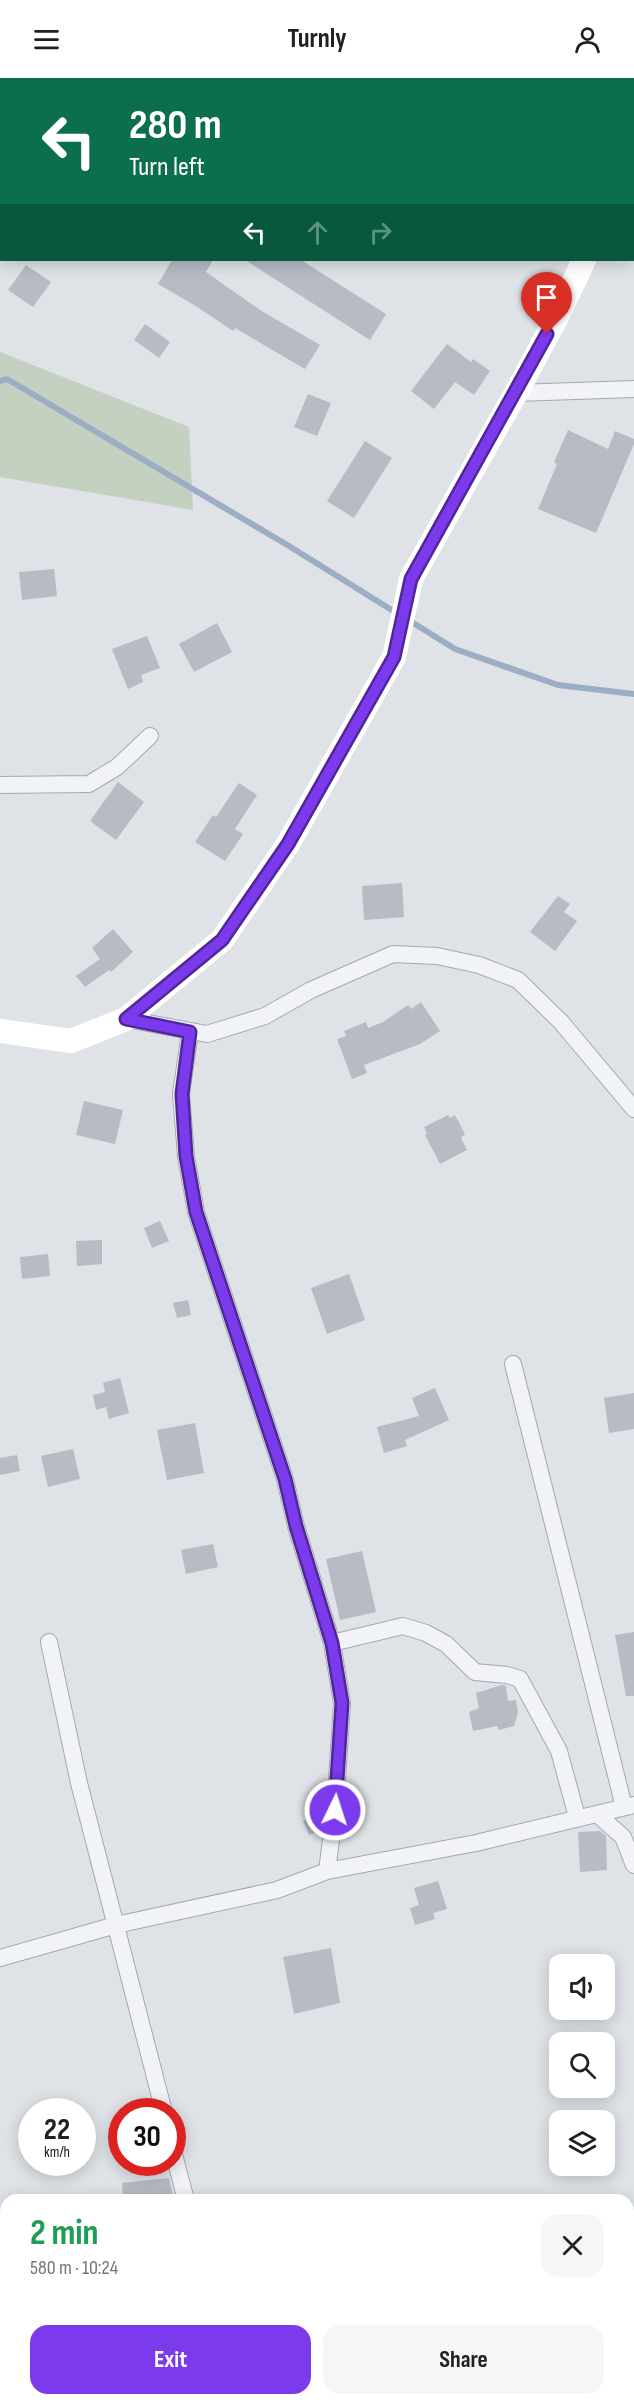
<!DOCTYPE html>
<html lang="en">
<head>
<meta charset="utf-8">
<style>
	body { margin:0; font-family:"Sofia Sans Condensed",sans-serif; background:#f6f6f6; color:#202124; height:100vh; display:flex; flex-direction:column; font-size:22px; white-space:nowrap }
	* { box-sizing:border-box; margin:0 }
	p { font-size:20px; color:#757577 }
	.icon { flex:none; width:33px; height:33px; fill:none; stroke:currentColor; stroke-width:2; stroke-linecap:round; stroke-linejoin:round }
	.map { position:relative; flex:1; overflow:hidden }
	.drawer { position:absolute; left:0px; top:2116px; width:634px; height:212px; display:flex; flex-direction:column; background:#fff; border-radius:18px 18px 0 0; box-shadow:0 3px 15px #0003 }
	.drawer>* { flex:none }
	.hud { position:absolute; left:0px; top:0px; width:634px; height:183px; box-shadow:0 3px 15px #0003; background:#0b6e4f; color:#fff; overflow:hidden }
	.buttons { position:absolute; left:549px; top:1876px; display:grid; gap:12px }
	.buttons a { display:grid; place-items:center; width:66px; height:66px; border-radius:12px; background:#fff; box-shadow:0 3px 15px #0003; font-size:30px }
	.speed { position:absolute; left:18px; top:2020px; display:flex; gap:12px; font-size:30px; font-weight:700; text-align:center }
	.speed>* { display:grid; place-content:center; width:78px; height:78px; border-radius:50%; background:#fff; box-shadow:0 3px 15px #0003; line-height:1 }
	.speed small { font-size:15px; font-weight:400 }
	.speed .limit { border:9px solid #d22; background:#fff; color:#111 }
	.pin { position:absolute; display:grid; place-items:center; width:51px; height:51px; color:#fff; margin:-62px -26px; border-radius:50% 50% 50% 0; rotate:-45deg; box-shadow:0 0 6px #0007 }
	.pin .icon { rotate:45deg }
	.me { position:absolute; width:66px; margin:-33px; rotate:4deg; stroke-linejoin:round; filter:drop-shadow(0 0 4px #0008) }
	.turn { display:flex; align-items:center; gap:21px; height:126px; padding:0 30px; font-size:27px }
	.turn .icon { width:78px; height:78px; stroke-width:2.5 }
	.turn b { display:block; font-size:42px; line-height:51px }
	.lanes { display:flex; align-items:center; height:57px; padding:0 30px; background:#0003; justify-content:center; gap:30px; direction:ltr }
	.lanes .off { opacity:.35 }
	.round { display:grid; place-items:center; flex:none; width:63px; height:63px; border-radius:18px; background:#f6f6f6 }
	.headline { display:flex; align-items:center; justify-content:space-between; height:102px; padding:0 30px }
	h1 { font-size:36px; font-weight:700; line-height:45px; color:#1e9e55 }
	.action { display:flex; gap:12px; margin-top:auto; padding:12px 30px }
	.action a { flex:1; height:69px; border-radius:18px; background:#7c3aed; color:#fff; font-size:24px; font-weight:700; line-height:69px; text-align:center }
	.action a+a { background:#f6f6f6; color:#202124 }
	header { display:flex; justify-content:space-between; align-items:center; height:78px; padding:0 30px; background:#fff; font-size:27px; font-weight:700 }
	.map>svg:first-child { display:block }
</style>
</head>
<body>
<header><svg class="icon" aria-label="menu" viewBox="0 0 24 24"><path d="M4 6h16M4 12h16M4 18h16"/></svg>Turnly<svg class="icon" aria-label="person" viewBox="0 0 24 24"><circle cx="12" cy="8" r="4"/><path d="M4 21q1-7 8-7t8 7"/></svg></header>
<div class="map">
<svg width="634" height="2327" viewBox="0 0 634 2327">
	<rect width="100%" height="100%" fill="#dfe2e7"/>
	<path fill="#c4d1c0" d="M0,274L189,349L193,432L0,399Z"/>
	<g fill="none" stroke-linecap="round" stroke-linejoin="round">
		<path stroke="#9baec6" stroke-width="6" d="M0,303L7,301L289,468L398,536
			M407,541L455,571L558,607L634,616"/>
	</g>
	<path fill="#b6bbc4" d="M172,182H213L206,194L260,232L320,267L305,291L235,250L233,253L199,230L158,206Z
		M245,182H301L386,236L370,262Z
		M26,187L51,204L33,229L8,212Z
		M145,246L170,264L159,280L134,262Z
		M447,266L471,284L473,281L490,293L474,317L455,304L434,331L411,313Z
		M308,316L331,325L317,358L294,349Z
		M568,352L608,371L615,353L634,361V366L596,455L538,431L557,386L554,384Z
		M365,363L392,380L354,440L327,423Z
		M54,491L57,518L22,522L19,494Z
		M217,545L232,574L194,594L179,566Z
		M147,558L160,590L141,597L143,604L128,611L112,571Z
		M118,704L144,724L116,762L90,743Z
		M239,705L257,717L235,751L243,756L225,783L195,764L213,737L216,739Z
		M402,805L404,839L364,842L362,808Z
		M558,818L570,826L564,834L577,843L555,873L530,854Z
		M113,851L133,874L111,894L109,892L85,909L76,898L100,881L92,870Z
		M421,924L440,953L420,966L364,987L367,995L352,1001L337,961L346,958L344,953L366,944L368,950L383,944L408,927L411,931Z
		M84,1023L123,1032L115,1066L76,1057Z
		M448,1037L450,1040L455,1037L465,1056L461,1060L467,1072L440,1086L425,1057L427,1056L424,1049Z
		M160,1143L169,1163L152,1170L144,1150Z
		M102,1162V1186L77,1188L76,1163Z
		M48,1176L50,1198L22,1201L20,1179Z
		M349,1196L365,1242L327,1256L311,1210Z
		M188,1222L191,1237L177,1240L173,1225Z
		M120,1300L129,1335L109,1341L106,1329L96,1332L93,1317L105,1314L103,1305Z
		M435,1310L449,1342L405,1362L407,1368L384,1375L377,1349L419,1338L412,1320Z
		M634,1315V1351L609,1355L604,1320Z
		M195,1345L204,1395L167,1402L157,1352Z
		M73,1371L80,1401L48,1409L41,1378Z
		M17,1377L20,1393L0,1397V1380Z
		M213,1466L218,1489L186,1496L181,1472Z
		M362,1473L376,1534L340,1542L326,1481Z
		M634,1554V1618H626L615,1557Z
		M502,1607L506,1608L508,1623L516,1622L518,1635L514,1648L499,1652L497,1648L473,1653L469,1634L479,1630L476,1615Z
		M321,1736L323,1741L322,1752L309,1757L303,1743Z
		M600,1753L606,1758L607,1792L580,1794L578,1754Z
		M438,1803L447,1831L433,1835L435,1841L415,1847L410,1830L419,1827L414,1810Z
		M331,1870L340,1925L294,1936L283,1879Z
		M169,2100L174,2122H123L122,2105Z"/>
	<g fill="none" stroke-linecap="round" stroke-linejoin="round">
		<g stroke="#a4a9b1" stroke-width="18">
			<path id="minor" d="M516,315L634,311
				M0,707L89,706L117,689L150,658
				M126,941L207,956L265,938L311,912L393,876L437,878L479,887L518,902L561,944L634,1031
				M190,954L181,1016L186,1078L196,1134L285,1401L296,1448L332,1565L342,1625L335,1732L327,1793
				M513,1286L624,1729
				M49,1564L79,1705L164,2034
				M332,1565L403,1548L426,1555L446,1566L475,1594L507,1597L520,1601L559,1673L577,1739
				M597,1736L623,1759L634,1787
				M0,1880L116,1847L277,1812L327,1793L476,1765L634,1727
				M172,2069L186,2122"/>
		</g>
		<use href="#minor" stroke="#f1f3f6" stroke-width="16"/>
		<path stroke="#fff" stroke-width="24" d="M633,87L634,86
			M0,953L71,963L126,941L222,862L288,766L394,579L411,501L516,315L558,237L584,182"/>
	</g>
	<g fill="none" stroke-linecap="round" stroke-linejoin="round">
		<g stroke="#51269a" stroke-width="15">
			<path id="route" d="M335,1732L342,1625L332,1565L296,1448L285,1401L196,1134L186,1078L182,1016L190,954L126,941L222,862L288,766L394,579L411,501L547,256"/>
		</g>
		<use href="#route" stroke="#7c3aed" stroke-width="10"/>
	</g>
</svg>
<div class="buttons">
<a><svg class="icon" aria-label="sound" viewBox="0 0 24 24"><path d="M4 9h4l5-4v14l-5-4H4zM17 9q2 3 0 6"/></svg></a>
<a><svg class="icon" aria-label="search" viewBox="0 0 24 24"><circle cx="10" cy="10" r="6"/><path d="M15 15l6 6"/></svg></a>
<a><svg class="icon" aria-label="layers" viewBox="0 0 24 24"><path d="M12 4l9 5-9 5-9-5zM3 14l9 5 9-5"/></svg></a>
</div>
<div class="speed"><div>22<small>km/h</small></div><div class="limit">30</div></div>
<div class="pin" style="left:547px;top:256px;background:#d93025"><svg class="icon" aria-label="arrive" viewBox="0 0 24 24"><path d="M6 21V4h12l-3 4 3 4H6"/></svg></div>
<svg class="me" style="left:335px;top:1732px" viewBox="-20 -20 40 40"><circle r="17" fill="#7c3aed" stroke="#fff" stroke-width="3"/><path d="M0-11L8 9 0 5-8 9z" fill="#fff"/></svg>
<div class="hud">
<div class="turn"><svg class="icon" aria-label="left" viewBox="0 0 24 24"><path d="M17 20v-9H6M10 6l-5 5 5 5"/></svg><div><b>280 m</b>Turn left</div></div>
<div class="lanes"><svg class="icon" aria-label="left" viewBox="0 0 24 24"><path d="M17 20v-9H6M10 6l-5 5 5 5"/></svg><svg class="icon off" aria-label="ahead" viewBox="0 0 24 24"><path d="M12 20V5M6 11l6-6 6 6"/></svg><svg class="icon off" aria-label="right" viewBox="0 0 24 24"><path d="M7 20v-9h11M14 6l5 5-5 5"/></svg></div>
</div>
<section class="drawer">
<div class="headline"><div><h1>2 min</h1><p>580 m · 10:24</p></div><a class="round"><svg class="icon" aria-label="close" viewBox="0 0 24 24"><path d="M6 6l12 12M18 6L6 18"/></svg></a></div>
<div class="action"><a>Exit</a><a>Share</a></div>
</section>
</div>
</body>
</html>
